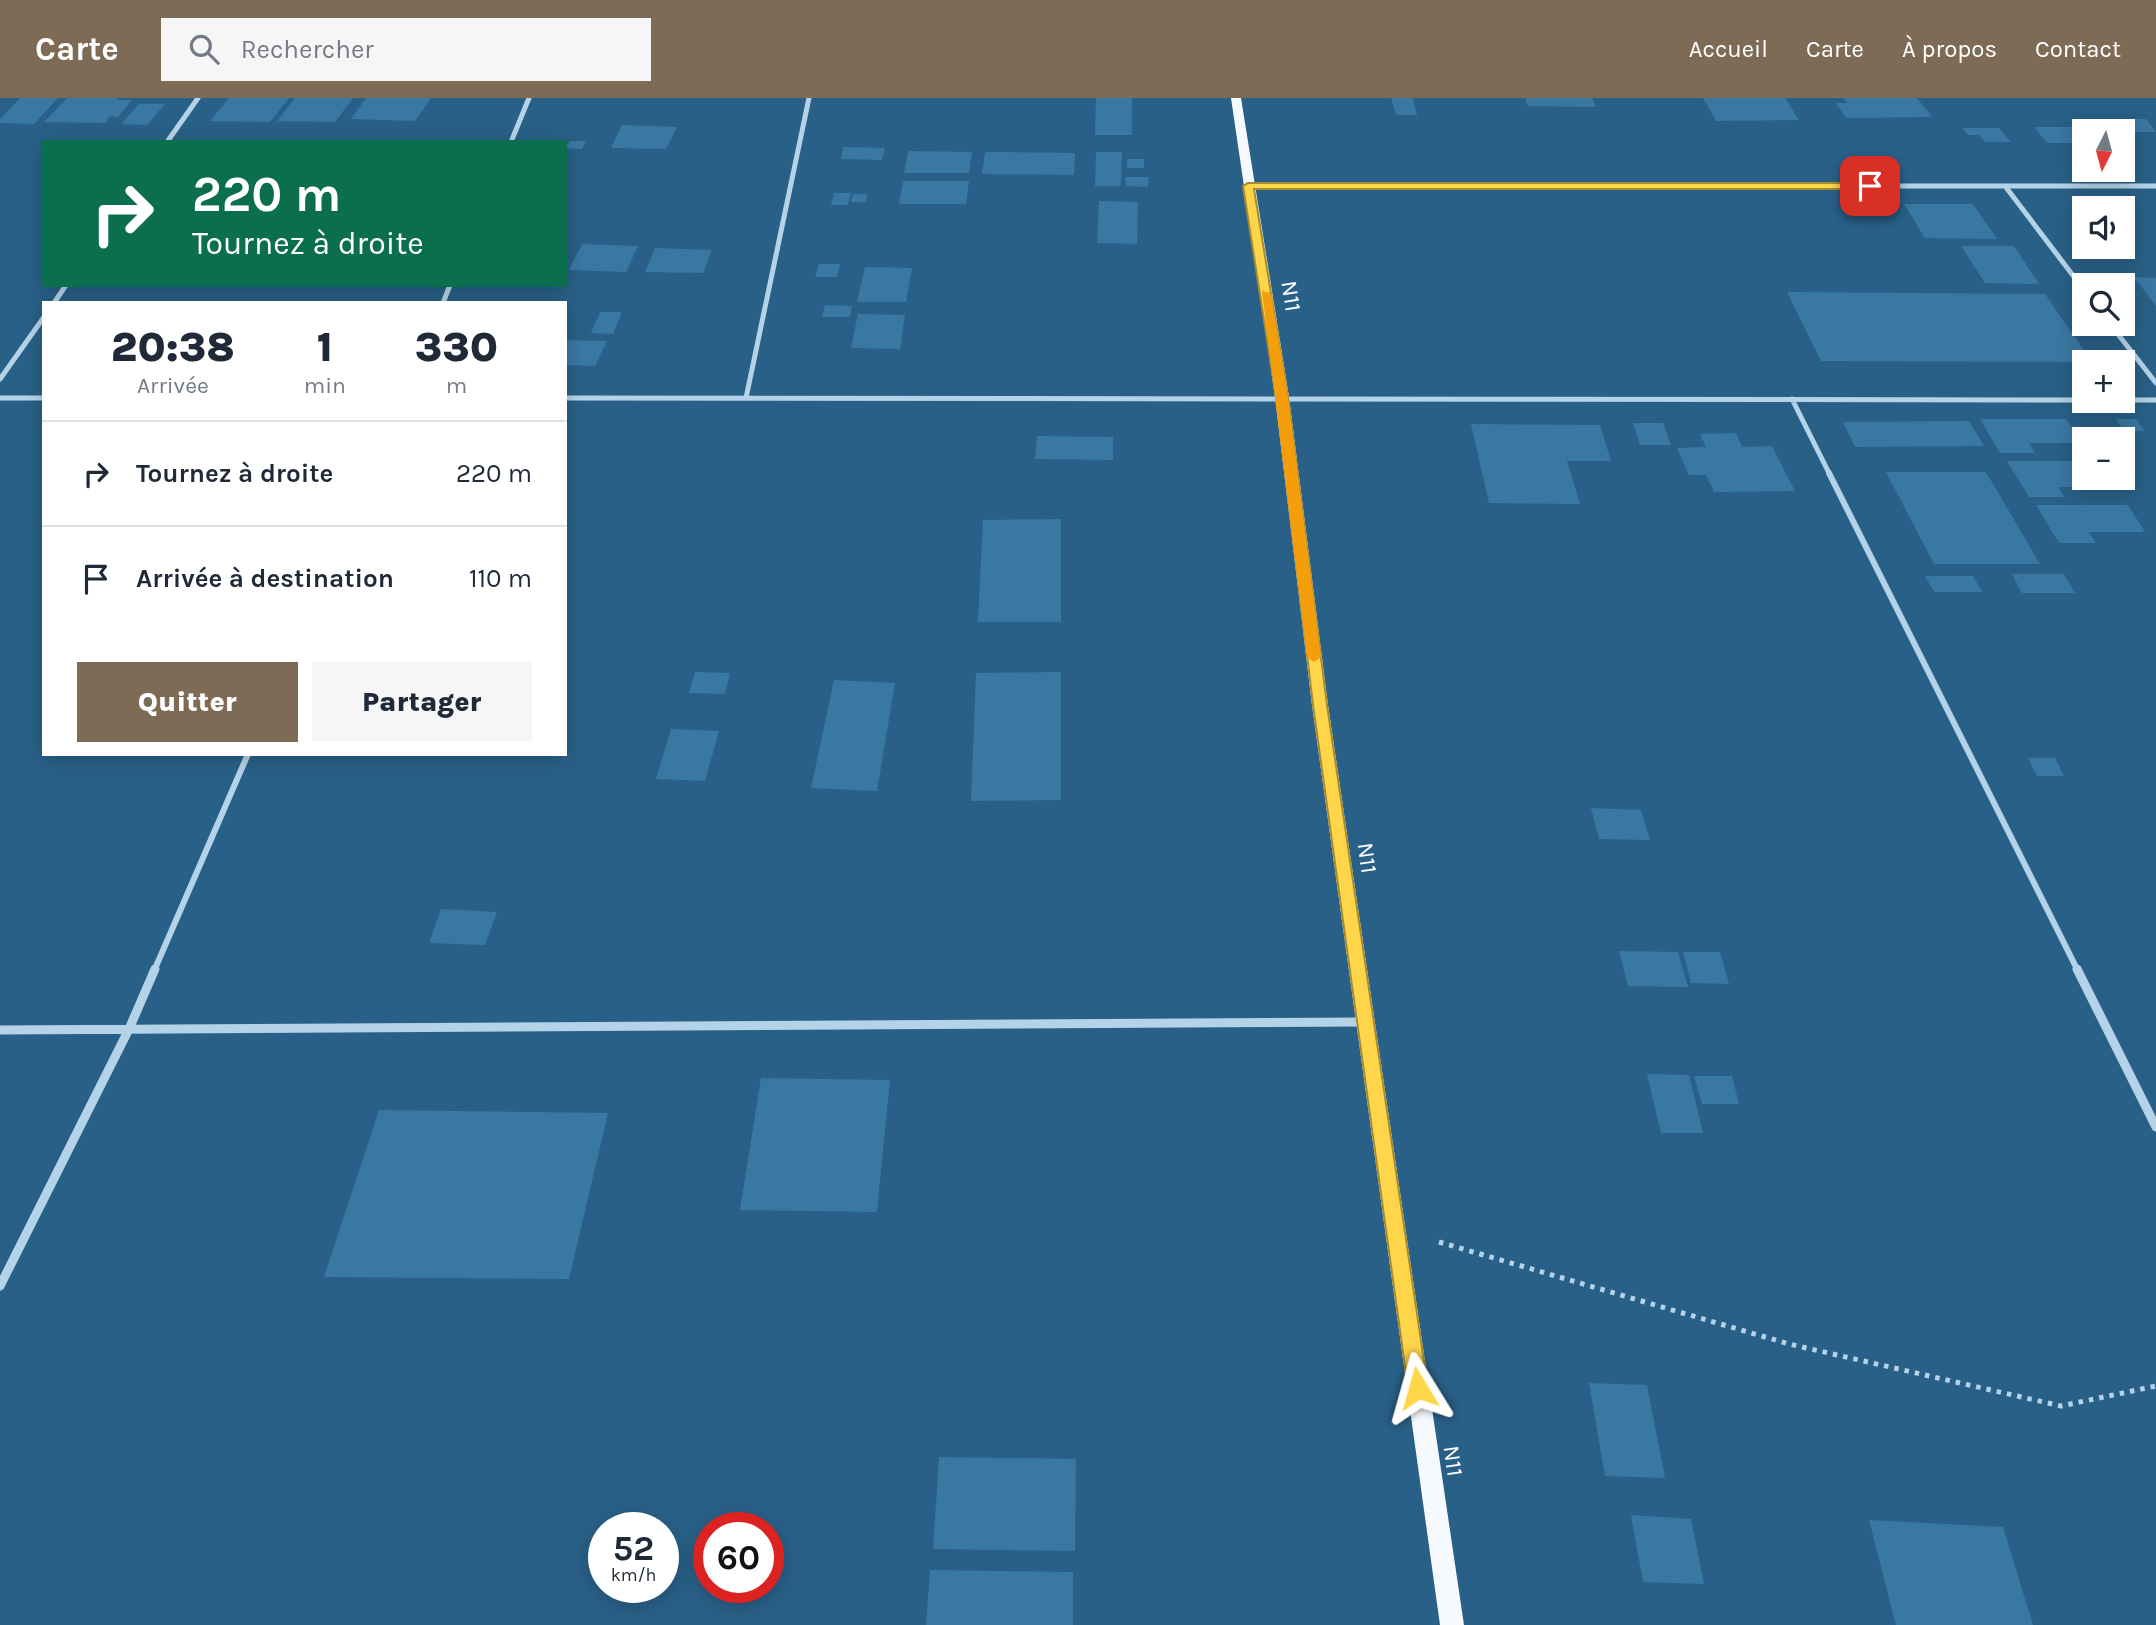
<!DOCTYPE html>
<html lang="fr">
<head>
<meta charset="utf-8">
<style>
	body { margin:0; font-family:Karla,sans-serif; background:#f6f6f7; color:#1f2937; height:100vh; display:flex; flex-direction:column; font-size:26px; white-space:nowrap }
	* { box-sizing:border-box; margin:0 }
	p { font-size:23px; color:#747a83 }
	.icon { flex:none; width:38px; height:38px; fill:none; stroke:currentColor; stroke-width:2; stroke-linecap:round; stroke-linejoin:round }
	.map { position:relative; flex:1; overflow:hidden }
	.panel { position:absolute; left:42px; top:203px; width:525px; height:455px; display:flex; flex-direction:column; background:#fff; border-radius:0px; box-shadow:0 4px 18px #0003 }
	.panel>* { flex:none }
	.hud { position:absolute; left:42px; top:42px; width:525px; height:147px; border-radius:0px; box-shadow:0 4px 18px #0003; background:#0b6e4f; color:#fff; overflow:hidden }
	.needle { width:46px; rotate:186deg }
	.tools { position:absolute; left:2072px; top:21px; display:grid; gap:14px }
	.tools a { display:grid; place-items:center; width:63px; height:63px; border-radius:0px; background:#fff; box-shadow:0 4px 18px #0003; font-size:35px }
	.speed { position:absolute; left:588px; top:1414px; display:flex; gap:14px; font-size:35px; font-weight:700; text-align:center }
	.speed>* { display:grid; place-content:center; width:91px; height:91px; border-radius:50%; background:#fff; box-shadow:0 4px 18px #0003; line-height:1 }
	.speed small { font-size:18px; font-weight:400 }
	.speed .limit { border:10px solid #d22; background:#fff; color:#111 }
	.pin { position:absolute; display:grid; place-items:center; width:60px; height:60px; color:#fff; margin:-30px; border-radius:14px; box-shadow:0 4px 10px #0006 }
	.me { position:absolute; width:77px; margin:-38px; rotate:352deg; stroke-linejoin:round; filter:drop-shadow(0 0 5px #0008) }
	.turn { display:flex; align-items:center; gap:24px; height:147px; padding:0 35px; font-size:32px }
	.turn .icon { width:91px; height:91px; stroke-width:2.5 }
	.turn b { display:block; font-size:49px; line-height:60px }
	.eta { display:flex; justify-content:space-evenly; align-items:center; height:119px; text-align:center }
	.eta b { font-size:42px; font-weight:800; line-height:49px }
	.button { display:flex; gap:14px; margin-top:auto; padding:14px 35px }
	.button a { flex:1; height:80px; border-radius:0px; background:#7d6b56; color:#fff; font-size:28px; font-weight:800; line-height:80px; text-align:center }
	.button a+a { background:#f6f6f7; color:#1f2937 }
	ul { padding:0; list-style:none }
	li { display:flex; align-items:center; gap:21px; height:105px; padding:0 35px; border-top:2px solid #e0e1e3 }
	li div { flex:1 }
	li b { display:block; font-size:26px }
	li em { font-style:normal }
	header { display:flex; align-items:center; gap:42px; box-sizing:border-box; height:98px; padding:0 35px; background:#7d6b56; color:#fff }
	header strong { font-size:33px }
	nav { display:flex; gap:38px; margin-inline-start:auto; font-size:24px }
	.search { width:490px; height:63px; background:#f6f6f7; display:flex; align-items:center; gap:18px; box-sizing:border-box; padding:0 24px; border-radius:0px; color:#747a83; font-size:26px }
	.map>svg:first-child { display:block }
</style>
</head>
<body>
<header>
<strong>Carte</strong>
<div class="search"><svg class="icon" aria-label="search" viewBox="0 0 24 24"><circle cx="10" cy="10" r="6"/><path d="M15 15l6 6"/></svg>Rechercher</div>
<nav><a>Accueil</a><a>Carte</a><a>À propos</a><a>Contact</a></nav>
</header>
<div class="map">
<svg width="2156" height="1527" viewBox="0 0 2156 1527">
	<rect width="100%" height="100%" fill="#296087"/>
	<path fill="#3978a3" d="M20,0H58L34,26L0,25V21Z
		M67,0H118L117,2H132L118,19L110,18L105,25L44,24Z
		M229,0H289L270,24L210,23Z
		M295,0H353L335,24L277,23Z
		M366,0H431L415,23L351,21Z
		M1096,0H1132V37H1095Z
		M1391,0H1413L1417,17H1396Z
		M1525,0H1592L1596,9L1528,8Z
		M1703,0H1785L1799,22L1716,23Z
		M1843,0H1917L1932,19L1846,20L1836,5H1847Z
		M139,6H165L147,27L121,26Z
		M2124,21H2146L2156,34H2136Z
		M2089,22H2113L2123,33H2099Z
		M622,27L677,29L666,51L611,50Z
		M2034,29H2074L2084,41V45H2047Z
		M1962,30H1999L2011,44H1985L1979,37H1968Z
		M570,43H586L582,51L565,50Z
		M843,49L885,50L882,62L841,61Z
		M908,53L972,54L969,75H904Z
		M985,54L1075,55L1074,77L982,76Z
		M1096,54H1122L1121,88H1095Z
		M1127,61H1144V70H1127Z
		M1125,79H1149L1148,89L1126,88Z
		M903,83H969L966,106H899Z
		M834,95H851L848,107H831Z
		M853,96H867L866,104H851Z
		M1099,103L1138,104L1137,146L1097,145Z
		M1904,106H1973L1997,141L1925,140Z
		M582,146L638,148L626,174L569,172Z
		M1961,148H2014L2039,186L1985,185Z
		M655,150L712,152L703,175L645,174Z
		M819,166H840L837,179H815Z
		M865,169L912,170L906,204H857Z
		M2134,179L2156,180V208Z
		M1787,194L2045,196L2092,264L1821,263Z
		M825,207L852,208L850,219H822Z
		M600,214H622L613,236L591,235Z
		M858,216L905,217L900,251L851,250Z
		M566,242L607,243L595,268L565,267Z
		M1980,321H2066L2082,345H2029L2035,355H2000Z
		M2116,321H2136L2145,333L2125,334Z
		M1969,323L1984,348L1855,349L1843,324Z
		M1633,325H1663L1671,347H1640Z
		M1471,326L1600,327L1611,363H1567L1580,406L1489,405Z
		M1736,335L1742,349L1772,348L1795,393L1714,394L1706,377H1689L1677,350L1706,349L1700,336Z
		M1037,338L1113,339V362L1035,361Z
		M2007,363H2084V380H2107L2113,389H2058L2064,399H2029Z
		M1886,374H1986L2040,466H1934Z
		M2036,407H2128L2145,434H2089L2096,445H2059Z
		M1061,421V524H978L983,422Z
		M2012,476H2064L2075,495H2022Z
		M1925,478H1973L1982,494H1934Z
		M695,574L730,575L725,596L689,595Z
		M1061,574V702L971,703L976,575Z
		M834,582L895,585L877,693L811,690Z
		M671,631L719,633L705,683L656,681Z
		M2028,660H2055L2064,678H2037Z
		M1591,710L1641,712L1650,742L1599,741Z
		M441,811L497,814L485,847L429,845Z
		M1619,853L1678,854L1688,889L1628,888Z
		M1683,854H1720L1729,886L1691,885Z
		M1647,976L1689,977L1703,1035H1661Z
		M1694,978H1732L1739,1006H1702Z
		M761,980L890,982L877,1114L740,1112Z
		M379,1012L608,1015L569,1181L324,1179Z
		M1589,1285L1647,1287L1665,1380L1605,1378Z
		M939,1359L1076,1361L1075,1453L933,1451Z
		M1631,1417L1691,1421L1704,1486L1643,1484Z
		M1869,1422L2003,1429L2033,1527H1896Z
		M930,1472L1073,1474V1527H926Z"/>
	<g fill="none" stroke-linecap="round" stroke-linejoin="round">
		<path stroke="#b5d3e8" stroke-width="5" stroke-dasharray="4.5 6" stroke-linecap="butt" d="M1439,1144L1789,1246L2061,1308L2156,1288"/>
		<path stroke="#b5d3e8" stroke-width="5" d="M167,44L198,0
			M511,44L529,0
			M1249,88H2156
			M2005,88L2084,192
			M54,205L66,187
			M443,205L450,187
			M2110,226L2156,285
			M0,281L44,219
			M0,300H44
			M565,300L2084,302
			M746,300L809,0
			M1792,301L1830,377
			M2123,302H2156"/>
		<path stroke="#b5d3e8" stroke-width="6" d="M1829,375L2078,873
			M154,873L248,656"/>
		<path stroke="#b5d3e8" stroke-width="9" d="M2077,871L2156,1029
			M0,932L1365,924
			M0,1188L129,931L155,871"/>
		<path fill="#f6fafe" fill-rule="evenodd" d="M1231,0H1241L1289,299L1328,607L1464,1527H1440L1312,607L1275,299Z"/>
	</g>
	<path fill="#ffd54a" stroke="#a68a30" stroke-width="2" d="M1248,85H1870L1875,88L1870,91H1254L1288,299L1327,607L1428,1290L1425,1297L1418,1300L1411,1297L1408,1290L1313,607L1276,299L1243,88Z"/>
	<path fill="#f59e0b" d="M1262,193L1271,195L1288,299L1321,559L1314,564L1307,559Z"/>
	<g text-anchor="middle" dominant-baseline="central" stroke-width="7" stroke-linejoin="round" paint-order="stroke">
		<g font-size="23" fill="#fff" stroke="#296087">
			<text transform="translate(1291 198) rotate(81)">N11</text>
			<text transform="translate(1367 760) rotate(82)">N11</text>
			<text transform="translate(1453 1363) rotate(82)">N11</text>
		</g>
	</g>
</svg>
<div class="tools">
<a><svg class="needle" viewBox="-14 -14 28 28"><path d="M0-13l5 13h-10z" fill="#e53935"/><path d="M0 13l5-13h-10z" fill="#747a83"/></svg></a>
<a><svg class="icon" aria-label="sound" viewBox="0 0 24 24"><path d="M4 9h4l5-4v14l-5-4H4zM17 9q2 3 0 6"/></svg></a>
<a><svg class="icon" aria-label="search" viewBox="0 0 24 24"><circle cx="10" cy="10" r="6"/><path d="M15 15l6 6"/></svg></a>
<a>+</a>
<a>−</a>
</div>
<div class="speed"><div>52<small>km/h</small></div><div class="limit">60</div></div>
<div class="pin" style="left:1870px;top:88px;background:#d93025"><svg class="icon" aria-label="arrive" viewBox="0 0 24 24"><path d="M6 21V4h12l-3 4 3 4H6"/></svg></div>
<svg class="me" style="left:1418px;top:1290px" viewBox="-20 -20 40 40"><path d="M0-17L14 15 0 8-14 15z" fill="#ffd54a" stroke="#fff" stroke-width="4"/></svg>
<div class="hud">
<div class="turn"><svg class="icon" aria-label="right" viewBox="0 0 24 24"><path d="M7 20v-9h11M14 6l5 5-5 5"/></svg><div><b>220 m</b>Tournez à droite</div></div>
</div>
<section class="panel">
<div class="eta">
<div><b>20:38</b><p>Arrivée</p></div>
<div><b>1</b><p>min</p></div>
<div><b>330</b><p>m</p></div>
</div>
<ul>
<li><svg class="icon" aria-label="right" viewBox="0 0 24 24"><path d="M7 20v-9h11M14 6l5 5-5 5"/></svg><div><b>Tournez à droite</b></div><em>220 m</em></li>
<li><svg class="icon" aria-label="arrive" viewBox="0 0 24 24"><path d="M6 21V4h12l-3 4 3 4H6"/></svg><div><b>Arrivée à destination</b></div><em>110 m</em></li>
</ul>
<div class="button"><a>Quitter</a><a>Partager</a></div>
</section>
</div>
</body>
</html>
